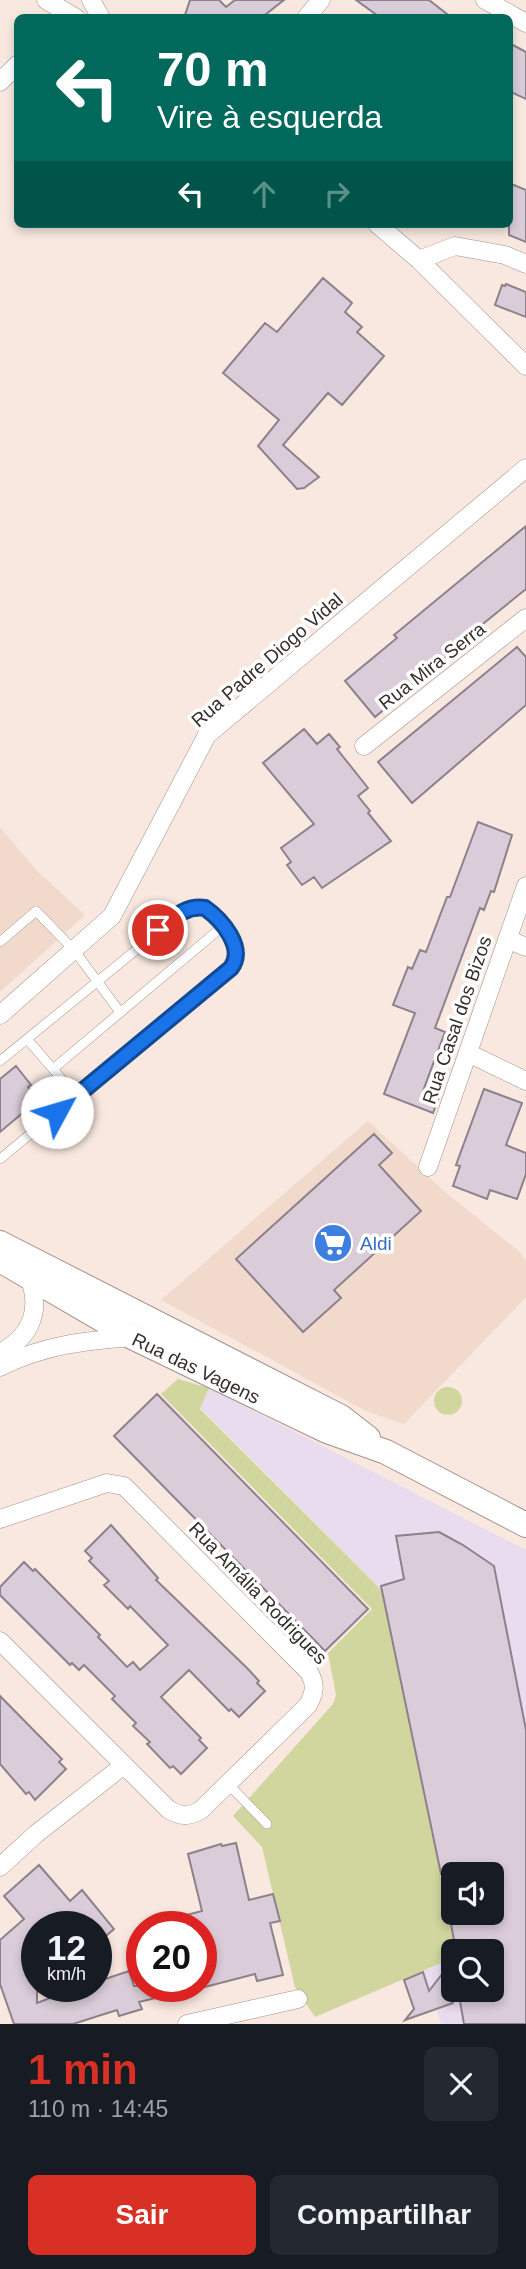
<!DOCTYPE html>
<html lang="pt">
<head>
<meta charset="utf-8">
<style>
	body { margin:0; font-family:Helvetica,sans-serif; background:#242831; color:#f1f3f6; height:100vh; display:flex; flex-direction:column; font-size:26px; white-space:nowrap }
	* { box-sizing:border-box; margin:0 }
	p { font-size:23px; color:#9ea1a6 }
	.icon { flex:none; width:38px; height:38px; fill:none; stroke:currentColor; stroke-width:2; stroke-linecap:round; stroke-linejoin:round }
	.map { position:relative; height:2024px; overflow:hidden }
	.panel { display:flex; flex-direction:column; background:#171b24; flex:1 }
	.panel>* { flex:none }
	.hud { position:absolute; left:14px; top:14px; width:499px; height:214px; border-radius:10px; box-shadow:0 4px 10px #0003; background:#00695c; color:#fff; overflow:hidden }
	.tools { position:absolute; left:441px; top:1862px; display:grid; gap:14px }
	.tools a { display:grid; place-items:center; width:63px; height:63px; border-radius:10px; background:#171b24; box-shadow:0 4px 10px #0003; font-size:35px }
	.speed { position:absolute; left:21px; top:1911px; display:flex; gap:14px; font-size:35px; font-weight:700; text-align:center }
	.speed>* { display:grid; place-content:center; width:91px; height:91px; border-radius:50%; background:#171b24; box-shadow:0 4px 10px #0003; line-height:1 }
	.speed small { font-size:18px; font-weight:400 }
	.speed .limit { border:10px solid #d22; background:#fff; color:#111 }
	.pin { position:absolute; display:grid; place-items:center; width:60px; height:60px; color:#fff; margin:-30px; border:4px solid #fff; border-radius:50%; box-shadow:0 2px 7px #0007 }
	.me { position:absolute; width:77px; margin:-38px; rotate:51deg; stroke-linejoin:round; filter:drop-shadow(0 0 5px #0008) }
	.turn { display:flex; align-items:center; gap:24px; height:147px; padding:0 28px; font-size:32px }
	.turn .icon { width:91px; height:91px; stroke-width:2.5 }
	.turn b { display:block; font-size:49px; line-height:60px }
	.lanes { display:flex; align-items:center; height:66px; padding:0 28px; background:#0003; justify-content:center; gap:35px; direction:ltr }
	.lanes .off { opacity:.35 }
	.round { display:grid; place-items:center; flex:none; width:74px; height:74px; border-radius:10px; background:#242831 }
	.headline { display:flex; align-items:center; justify-content:space-between; height:119px; padding:0 28px }
	h1 { font-size:42px; font-weight:800; line-height:52px; color:#d93025 }
	.button { display:flex; gap:14px; margin-top:auto; padding:14px 28px }
	.button a { flex:1; height:80px; border-radius:10px; background:#d93025; color:#fff; font-size:28px; font-weight:800; line-height:80px; text-align:center }
	.button a+a { background:#242831; color:#f1f3f6 }
	.map>svg:first-child { display:block }
</style>
</head>
<body>
<div class="map">
<svg width="526" height="2024" viewBox="0 0 526 2024">
	<rect width="100%" height="100%" fill="#f8e8df"/>
	<path fill="#f1dacc" d="M0,827L36,870L85,915L0,992Z
		M368,1121L444,1191L521,1253L526,1262V1297L404,1424L366,1411L161,1300Z"/>
	<path fill="#eadcef" fill-rule="evenodd" d="M209,1388L526,1550V2024H441L423,1971L453,1958V1990H492V1951H456L382,1591L200,1408ZM453,1874H492V1913H453Z"/>
	<path fill="#d1d69e" d="M178,1379L209,1388L200,1409L382,1591L456,1951H453V1958L315,2017L295,1987L262,1847L233,1816L333,1704L336,1695L328,1653L372,1609L161,1394Z
		M434 1401a14 14 0 1 1 28 0a14 14 0 1 1-28 0Z"/>
	<path fill="#dacdd9" stroke="#8d818b" stroke-width="2" d="M190,0H219L226,7L235,0H284L261,18H184Z
		M356,0H429L452,18H381Z
		M509,43L526,52V99L509,91Z
		M509,183L526,190V242L509,235Z
		M323,278L352,303L345,312L362,327L357,332L384,356L342,405L328,393L283,445L319,477L304,488L297,489L258,446L279,420L223,373L265,323L277,332Z
		M506,284L526,292V317L495,305L502,285L505,286Z
		M526,526V589L463,640L464,642L375,717L345,681L397,638L394,635Z
		M517,647L526,657V705L412,803L378,762Z
		M304,729L317,744L329,734L340,747L337,749L368,788L358,796L370,811L368,813L391,841L322,888L314,877L302,885L287,865L291,862L281,848L314,824L263,763Z
		M478,822L512,835L494,892L491,891L484,910L480,908L435,1028L445,1032L423,1091L439,1097L433,1113L384,1094L415,1013L393,1005L408,967L412,969L420,950L426,952L447,897H450Z
		M16,1066L31,1085L28,1087L38,1100L0,1132V1079Z
		M484,1089L522,1103L506,1145L526,1153V1174L517,1199L490,1190L487,1199L453,1186L460,1166L456,1165Z
		M374,1134L392,1153L379,1165L421,1211L334,1290L341,1298L303,1332L236,1259Z
		M157,1394L368,1609L325,1651L114,1436Z
		M111,1525L158,1578L156,1580L248,1669L259,1681L257,1683L265,1691L239,1717L231,1709L229,1711L189,1670L161,1697L201,1738L199,1740L207,1748L181,1774L173,1766L170,1768L147,1744L150,1742L133,1726L136,1723L112,1699L115,1696L84,1665L79,1670L72,1663L70,1665L0,1595V1587L24,1562L33,1571L35,1569L100,1635L98,1637L127,1667L133,1662L140,1670L168,1645L130,1606L128,1609L104,1585L109,1581L89,1561L92,1558L85,1551Z
		M439,1532L463,1545L494,1566L526,1730V2024H464L458,1990H492V1951H456L449,1913H492V1874H441L381,1586L404,1579L396,1536Z
		M0,1696L62,1759L59,1762L66,1769L35,1800L29,1792L26,1794L0,1764Z
		M236,1843L249,1900L273,1894L280,1921L270,1923L283,1975L257,1981L255,1974L201,1988V1927H168L167,1920L202,1911L188,1854L221,1844L222,1846Z
		M39,1865L70,1901L82,1890L114,1929L101,1940L96,1934V1927H37V2003L81,1986H96V1982L129,1971L134,1986H176V1993L139,2002L142,2009L119,2016L117,2010L73,2024H14L0,1984V1940L24,1919L4,1896Z
		M453,1960V2003L405,2020L414,2009L404,1980L423,1972L429,1991Z"/>
	<g fill="none" stroke-linecap="round" stroke-linejoin="round">
		<g stroke="#a1928a" stroke-width="10">
			<path id="lane" d="M0,942L36,911L74,950L120,1012
				M27,1039L77,1097
				M0,1061L185,910C191,908 196,906 202,908C212,910 236,941 237,952C238,959 235,963 231,968L0,1159
				M53,1069L222,927
				M228,1784L267,1824"/>
		</g>
		<g stroke="#a1928a" stroke-width="19">
			<path id="street" d="M46,0L76,18
				M91,0L101,18
				M485,0L526,23
				M306,18L321,0
				M0,82L18,64
				M377,224L419,260L526,366
				M419,260L455,246L505,255L526,264
				M364,746L526,618
				M507,939L526,947
				M0,1015L112,916L207,735L526,468
				M468,1053L526,1081
				M428,1167L526,886
				M0,1353C31,1337 42,1310 29,1277
				M0,1367C44,1345 83,1341 132,1337
				M0,1519L107,1483L124,1486L309,1672C316,1685 315,1692 308,1705L201,1810C188,1817 181,1817 168,1809L0,1641
				M0,1867L36,1834L124,1765
				M187,2024L298,1999"/>
		</g>
		<g stroke="#a1928a" stroke-width="26">
			<g id="secondary">
				<path d="M0,1243L341,1417L368,1438"/>
				<path id="s1" d="M0,1260L132,1337L327,1431L386,1452L526,1525"/>
			</g>
		</g>
		<use href="#lane" stroke="#fff" stroke-width="9"/>
		<use href="#street" stroke="#fff" stroke-width="18"/>
		<use href="#secondary" stroke="#fff" stroke-width="24"/>
	</g>
	<g fill="none" stroke-linecap="round" stroke-linejoin="round">
		<g stroke="#114b97" stroke-width="18">
			<path id="route" d="M57,1112L231,968C246,948 222,920 205,908C185,905 172,919 158,930"/>
		</g>
		<use href="#route" stroke="#1a73e8" stroke-width="12"/>
	</g>
	<defs>
		<g id="supermarket-disc" transform="scale(2.0125)"><circle r="9.5" fill="#3f7fe0" stroke="#fff"/><path d="M-6-5.5h2.5l.6 2H6L4.5 2H-2.5L-4.4-4H-6ZM-1.5 3.2a1.3 1.3 0 1 0 .1 0ZM3 3.2a1.3 1.3 0 1 0 .1 0Z" fill="#fff"/></g>
	</defs>
	<g fill-rule="evenodd">
		<use href="#supermarket-disc" x="333" y="1243"/>
	</g>
	<g text-anchor="middle" dominant-baseline="central" stroke-width="7" stroke-linejoin="round" paint-order="stroke">
		<g font-size="19" fill="#36302c" stroke="#fff">
			<text transform="translate(267 660) rotate(-41)">Rua Padre Diogo Vidal</text>
			<text transform="translate(432 666) rotate(-38)">Rua Mira Serra</text>
			<text transform="translate(457 1020) rotate(-71)">Rua Casal dos Bizos</text>
			<text stroke="none"><textPath href="#s1" startOffset="224">Rua das Vagens</textPath></text>
			<text transform="translate(258 1593) rotate(46)">Rua Amália Rodrigues</text>
		</g>
		<g font-size="19" fill="#366cbe" stroke="#fff" text-anchor="start">
			<text x="360" y="1243">Aldi</text>
		</g>
	</g>
</svg>
<div class="tools">
<a><svg class="icon" aria-label="sound" viewBox="0 0 24 24"><path d="M4 9h4l5-4v14l-5-4H4zM17 9q2 3 0 6"/></svg></a>
<a><svg class="icon" aria-label="search" viewBox="0 0 24 24"><circle cx="10" cy="10" r="6"/><path d="M15 15l6 6"/></svg></a>
</div>
<div class="speed"><div>12<small>km/h</small></div><div class="limit">20</div></div>
<div class="pin" style="left:158px;top:930px;background:#d93025"><svg class="icon" aria-label="arrive" viewBox="0 0 24 24"><path d="M6 21V4h12l-3 4 3 4H6"/></svg></div>
<svg class="me" style="left:57px;top:1112px" viewBox="-20 -20 40 40"><circle r="19" fill="#fff"/><path d="M0-13L10 11 0 6-10 11z" fill="#1a73e8"/></svg>
<div class="hud">
<div class="turn"><svg class="icon" aria-label="left" viewBox="0 0 24 24"><path d="M17 20v-9H6M10 6l-5 5 5 5"/></svg><div><b>70 m</b>Vire à esquerda</div></div>
<div class="lanes"><svg class="icon" aria-label="left" viewBox="0 0 24 24"><path d="M17 20v-9H6M10 6l-5 5 5 5"/></svg><svg class="icon off" aria-label="ahead" viewBox="0 0 24 24"><path d="M12 20V5M6 11l6-6 6 6"/></svg><svg class="icon off" aria-label="right" viewBox="0 0 24 24"><path d="M7 20v-9h11M14 6l5 5-5 5"/></svg></div>
</div>
</div>
<section class="panel">
<div class="headline"><div><h1>1 min</h1><p>110 m · 14:45</p></div><a class="round"><svg class="icon" aria-label="close" viewBox="0 0 24 24"><path d="M6 6l12 12M18 6L6 18"/></svg></a></div>
<div class="button"><a>Sair</a><a>Compartilhar</a></div>
</section>
</body>
</html>
